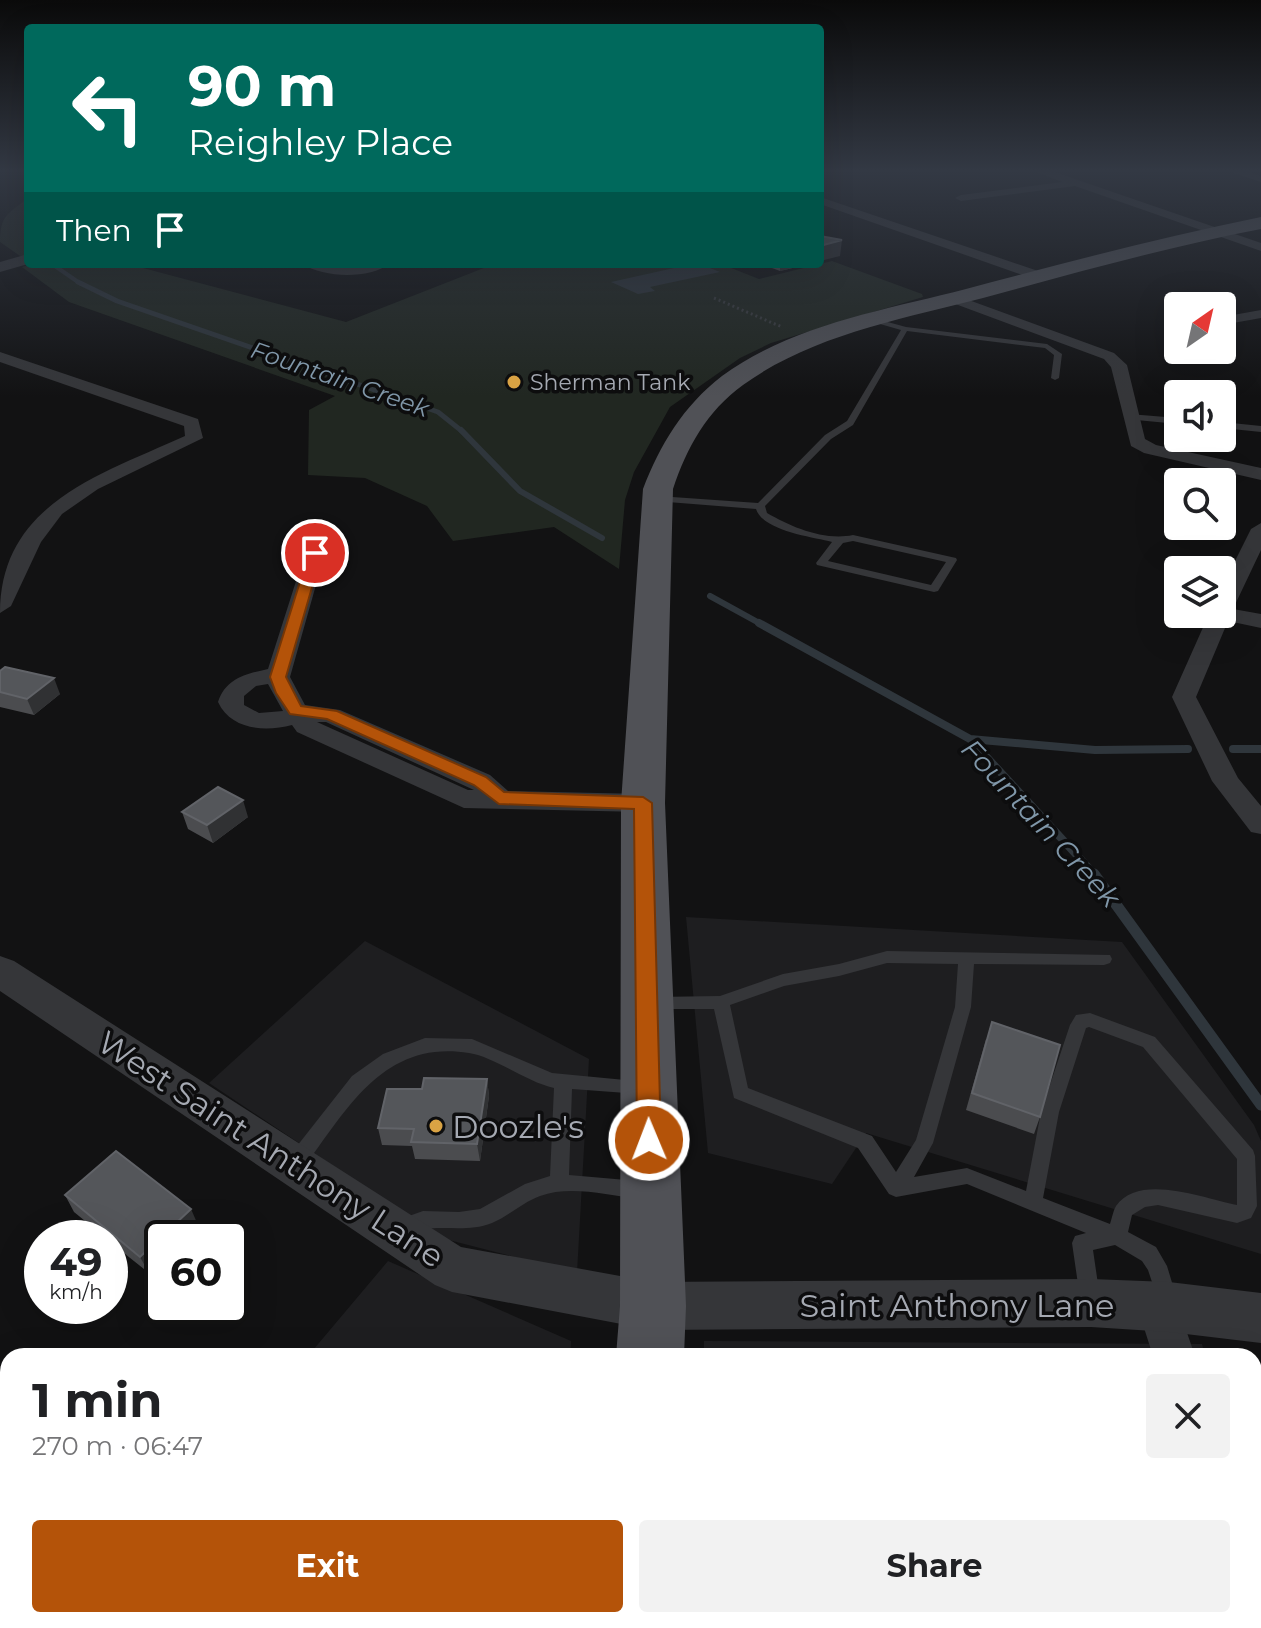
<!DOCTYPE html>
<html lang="en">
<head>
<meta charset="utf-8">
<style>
	body { margin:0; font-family:Montserrat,sans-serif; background:#f2f2f2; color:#202124; height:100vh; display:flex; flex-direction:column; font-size:30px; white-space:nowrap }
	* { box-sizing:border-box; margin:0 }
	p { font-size:26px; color:#757577 }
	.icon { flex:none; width:44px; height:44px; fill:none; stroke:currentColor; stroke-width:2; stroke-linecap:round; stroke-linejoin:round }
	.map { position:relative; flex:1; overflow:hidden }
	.sheet { position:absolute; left:0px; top:1348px; width:1262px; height:280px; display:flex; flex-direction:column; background:#fff; border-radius:24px 24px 0 0; box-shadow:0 8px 32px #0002 }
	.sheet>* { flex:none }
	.top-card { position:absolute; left:24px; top:24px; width:800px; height:244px; border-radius:8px; box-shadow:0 8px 32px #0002; background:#00695c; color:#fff; overflow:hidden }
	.needle { width:52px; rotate:34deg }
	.controls { position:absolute; left:1164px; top:292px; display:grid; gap:16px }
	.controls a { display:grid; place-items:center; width:72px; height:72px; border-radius:8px; background:#fff; box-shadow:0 8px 32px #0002; font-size:40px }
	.speed { position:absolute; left:24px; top:1220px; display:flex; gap:16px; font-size:40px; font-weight:700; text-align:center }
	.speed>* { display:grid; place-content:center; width:104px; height:104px; border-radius:50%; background:#fff; box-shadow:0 8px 32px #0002; line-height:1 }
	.speed small { font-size:20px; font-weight:400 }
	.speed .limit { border:4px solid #111; border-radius:12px; background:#fff; color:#111 }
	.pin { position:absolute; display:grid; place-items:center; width:68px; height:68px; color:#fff; margin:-34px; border:4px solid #fff; border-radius:50%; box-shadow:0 2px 8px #0007 }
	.me { position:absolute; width:88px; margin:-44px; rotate:359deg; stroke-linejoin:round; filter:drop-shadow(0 0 6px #0008) }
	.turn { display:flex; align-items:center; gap:28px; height:168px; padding:0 32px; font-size:36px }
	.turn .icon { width:104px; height:104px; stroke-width:2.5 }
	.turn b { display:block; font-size:56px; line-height:68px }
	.then { display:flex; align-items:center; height:76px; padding:0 32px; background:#0003; gap:16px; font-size:30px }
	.round { display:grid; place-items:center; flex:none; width:84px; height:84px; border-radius:8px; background:#f2f2f2 }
	.overview { display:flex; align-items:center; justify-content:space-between; height:136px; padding:0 32px }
	h1 { font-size:48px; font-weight:700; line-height:60px }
	.action { display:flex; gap:16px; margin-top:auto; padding:16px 32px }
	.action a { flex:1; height:92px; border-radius:8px; background:#b45309; color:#fff; font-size:32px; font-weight:700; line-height:92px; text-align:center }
	.action a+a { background:#f2f2f2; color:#202124 }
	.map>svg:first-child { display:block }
</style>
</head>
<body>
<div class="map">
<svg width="1261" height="1628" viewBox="0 0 1261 1628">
	<rect width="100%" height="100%" fill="#121213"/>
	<path fill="#1e1e20" d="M686,917L1122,942L1254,1125L1261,1141V1254L866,1133L832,1184L708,1153Z
		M365,941L589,1059L577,1273L441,1238L209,1083Z
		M388,1261L571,1341L570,1356H308Z
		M704,1341L1202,1344L1205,1356H704Z
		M1254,1505L1261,1527V1628H706V1620H1254Z
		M191,1620H552V1628H191Z"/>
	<path fill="#212721" d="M28,198V255L23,258L0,242C0,215 8,214 28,198Z
		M832,261L922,294L923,297L771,343L740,358L670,407L634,472L625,500L619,569L554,527L453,541L427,506L365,478L308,475L309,410L335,396L69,302L22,267L32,264H128L346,322L494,264H721L759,279Z"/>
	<path fill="#2f363c" d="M670,264H700L720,272L650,287L655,291L638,294L611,282L674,268L667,265Z"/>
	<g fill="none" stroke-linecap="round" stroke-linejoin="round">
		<path stroke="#2f363c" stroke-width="4" d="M52,264L81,284"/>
		<path stroke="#2f363c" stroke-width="5" d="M78,282L117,301L438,412L463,432"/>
		<path stroke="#2f363c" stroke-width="6" d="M461,430L520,491L602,538
			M710,596L763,625"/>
		<path stroke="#2f363c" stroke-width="8" d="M759,623L970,739L1096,876
			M970,739L1095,750L1188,749
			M1233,749H1261"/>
		<path stroke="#2f363c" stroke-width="11" d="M1094,874L1261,1105"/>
		<path stroke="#3b3d40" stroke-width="3" stroke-dasharray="2 3" stroke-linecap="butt" d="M714,298L782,327"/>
		<path fill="#353639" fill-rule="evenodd" d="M873,318L906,327L1047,344L1062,354L1059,378L1055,380L1051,378L1054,355L1045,348L907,331L853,425L831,439L765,506L767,513C791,527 824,541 853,535L956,558L957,560L938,591L934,592L817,565L816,563L832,542C812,537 763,531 756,509L655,501V497L658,496L758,503L825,435L847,421L901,330L873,322ZM853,541L946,562L931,585L828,561L843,543Z
			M1129,414L1178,418V424L1126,419V415Z
			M1222,422L1261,426V432L1222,428Z
			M887,951L1110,955L1112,959L1110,963L1104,965L974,964L971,1007L933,1143L914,1177L967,1168L1026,1191L1041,1112L1070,1025L1076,1015L1090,1013L1155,1037L1253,1150L1255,1156L1257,1206L1251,1218L1237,1223L1158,1205L1145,1207L1132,1215L1128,1232L1156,1247L1167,1266L1177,1299L1174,1306L1167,1309L1160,1306L1148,1270L1142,1261L1115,1245L1093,1250L1100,1298L1097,1305L1090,1308L1083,1305L1080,1298L1072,1243L1075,1236L1086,1233L967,1184L896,1197L889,1194L858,1148L734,1098L714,1009H655L649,1008L647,1003L649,998L655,997L720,996L783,974L839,964ZM887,963L958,964L955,1007L916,1140L896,1172L872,1136L748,1088L730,1005L784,986L839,976ZM1089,1027L1143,1047L1237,1159V1205C1206,1199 1139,1172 1116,1206C1113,1211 1112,1218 1110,1224L1043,1198L1059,1112L1086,1028Z
			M425,1038L472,1039L552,1073L646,1082L649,1087L646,1092L640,1094L572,1089L569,1175L638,1181L645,1184L648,1190L645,1196L638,1199C607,1195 570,1185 540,1196C523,1202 509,1216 492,1223C469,1232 448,1226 424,1229C414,1231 405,1237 395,1233L392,1227L395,1221L423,1211L459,1212L480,1209L525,1184L550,1176L554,1088C526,1082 495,1057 469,1053C384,1039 347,1109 304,1167L297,1169L290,1167L288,1161L290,1155L352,1076L383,1054Z
			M777,1620H803V1628H777Z
			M862,1620H888L889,1628H863Z"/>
		<path fill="#353639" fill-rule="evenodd" d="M1030,169H1046L1261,243V251L1075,186L961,201L955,198L961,195L1062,182Z
			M1222,169H1239L1261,176V182Z
			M820,197L1044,273L1046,276L1034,279L820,204Z
			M303,264H389C370,279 323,278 303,264Z
			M955,295L1114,353L1127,365L1145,439L1156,445L1261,468V480L1144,453L1131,446L1111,367L1104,359L950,302L948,299Z
			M1261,310V318L1222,325V317Z
			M0,352L198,419L203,438L98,489L62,514L41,542L11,606L0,613C0,503 102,474 185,436L184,426L0,362Z
			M1261,523V550L1233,609L1261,614V628L1228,621L1196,697L1238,778L1261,806V834L1251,832L1212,781L1172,697L1209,614H1222V587L1251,529Z
			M315,547L325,553L290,677L305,705L340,710L490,775L508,791L643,794L653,797L657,803L653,809L643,812L464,808L297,732L292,725C265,732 231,730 218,702C226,678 246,674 268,669L305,553ZM268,684L283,711L259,713L244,705V696L256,686ZM317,722H326L474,790H468Z
			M1158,1286L1173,1292L1195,1356H1153L1137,1306L1143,1292Z
			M1254,1586L1261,1589V1628H1234L1232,1620H1254Z"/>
		<path fill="#353639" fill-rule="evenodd" d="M28,254V264L0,272V262Z
			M0,956L14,961L461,1247L653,1282L1091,1279L1169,1282L1261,1293V1343L1169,1332L1091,1327L653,1330L452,1292L435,1285L0,991Z"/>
		<path fill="#505156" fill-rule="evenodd" d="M1261,217V229C1167,247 1075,273 983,298C902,319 812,335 743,385C707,411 687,447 673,489L665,803L686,1306L684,1356H616L620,1306L621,803L643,489C660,445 683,406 722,376C791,325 885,310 966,289C1064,263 1162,237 1261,217Z
			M598,1620H676V1628H596Z"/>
	</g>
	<path fill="#4b4c4f" d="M761,264H809L780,271Z
		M0,671L60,694L34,715L0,707Z
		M182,812L248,817L213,843L188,829Z
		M986,1039L1040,1117L1034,1134L966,1110Z
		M487,1079L489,1096L480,1161L415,1159L412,1146L382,1145L378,1128L422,1089Z
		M65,1195L198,1225L149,1273L110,1242V1238H106L74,1212Z
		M937,1620H1151L1153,1628H939Z"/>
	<path fill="#303133" d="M842,240L840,256L820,261V246Z
		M780,264H809L780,271Z
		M54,678L60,694L34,715L27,699Z
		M243,800L248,817L213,843L207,825Z
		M487,1079L489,1096L480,1161L477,1144Z
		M191,1209L198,1225L185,1238H162V1261L149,1273L140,1257Z
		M443,1620H454L453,1628H442Z"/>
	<path fill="#54565a" stroke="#616368" stroke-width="2" d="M820,236L842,240L820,246Z
		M5,667L54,678L27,699L0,692V671Z
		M218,787L243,800L207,825L182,812Z
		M992,1022L1060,1045L1040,1117L972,1093Z
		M424,1078L487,1079L477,1144L411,1142L414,1129L378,1128L387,1089H422Z
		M116,1151L191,1209L140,1257L65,1195Z
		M227,1620H443L442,1628H225Z
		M955,1620H1151L1153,1628H957Z"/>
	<linearGradient id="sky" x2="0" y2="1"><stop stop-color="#0a0a0a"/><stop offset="0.43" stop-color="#333944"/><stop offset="1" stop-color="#333944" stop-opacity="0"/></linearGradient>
	<rect width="1261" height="397" fill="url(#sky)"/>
	<path fill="#b45309" stroke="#753606" stroke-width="2" d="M310,550L322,553L286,677L301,706L337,711L486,777L504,792L643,797L652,803L661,1140L658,1147L649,1150L641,1147L637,1140L634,809L499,804L474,785L327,719L290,714L276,693L270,677Z"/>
	<g fill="#d9a344" stroke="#0d0d0e" stroke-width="3">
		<circle cx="514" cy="382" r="8"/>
		<circle cx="436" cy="1126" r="8"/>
	</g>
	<g text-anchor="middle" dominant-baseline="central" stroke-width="7" stroke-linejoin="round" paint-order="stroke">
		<g font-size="22" fill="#a5a9b2" stroke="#0d0d0e" text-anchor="start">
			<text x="530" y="382">Sherman Tank</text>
		</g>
		<g font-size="24" font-style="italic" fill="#8097a9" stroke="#0d0d0e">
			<text transform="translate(340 379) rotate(19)">Fountain Creek</text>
		</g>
		<g font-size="28" font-style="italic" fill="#8097a9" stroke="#0d0d0e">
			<text transform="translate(1041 823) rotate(47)">Fountain Creek</text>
		</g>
		<g font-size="32" fill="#a5a9b2" stroke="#0d0d0e" text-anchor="start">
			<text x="452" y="1126">Doozle's</text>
		</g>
		<g font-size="32" fill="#a5a9b2" stroke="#0d0d0e">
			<text transform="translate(271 1149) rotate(33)">West Saint Anthony Lane</text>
			<text x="957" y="1305">Saint Anthony Lane</text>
		</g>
	</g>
</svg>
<div class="controls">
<a><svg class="needle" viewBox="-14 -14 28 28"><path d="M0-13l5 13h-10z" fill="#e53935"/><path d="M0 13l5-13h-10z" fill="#757577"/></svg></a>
<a><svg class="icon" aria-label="sound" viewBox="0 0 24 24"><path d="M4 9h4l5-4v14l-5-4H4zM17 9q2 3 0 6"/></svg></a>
<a><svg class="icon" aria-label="search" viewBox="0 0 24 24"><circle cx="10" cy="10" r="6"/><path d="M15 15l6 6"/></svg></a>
<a><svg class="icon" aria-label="layers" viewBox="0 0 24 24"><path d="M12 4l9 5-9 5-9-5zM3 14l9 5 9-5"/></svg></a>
</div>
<div class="speed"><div>49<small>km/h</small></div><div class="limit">60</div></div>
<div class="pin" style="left:315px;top:553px;background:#d93025"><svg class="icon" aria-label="arrive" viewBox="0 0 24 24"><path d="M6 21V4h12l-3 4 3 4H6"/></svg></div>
<svg class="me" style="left:649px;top:1140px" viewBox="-20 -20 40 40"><circle r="17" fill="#b45309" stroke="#fff" stroke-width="3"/><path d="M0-11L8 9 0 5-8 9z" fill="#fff"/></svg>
<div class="top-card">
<div class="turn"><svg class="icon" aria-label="left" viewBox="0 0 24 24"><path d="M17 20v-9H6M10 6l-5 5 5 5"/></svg><div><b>90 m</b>Reighley Place</div></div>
<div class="then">Then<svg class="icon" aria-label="arrive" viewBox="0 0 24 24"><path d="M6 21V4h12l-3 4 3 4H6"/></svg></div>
</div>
<section class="sheet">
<div class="overview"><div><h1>1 min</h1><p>270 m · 06:47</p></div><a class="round"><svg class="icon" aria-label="close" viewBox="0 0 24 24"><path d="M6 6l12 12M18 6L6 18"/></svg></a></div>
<div class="action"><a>Exit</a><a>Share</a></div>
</section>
</div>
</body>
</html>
